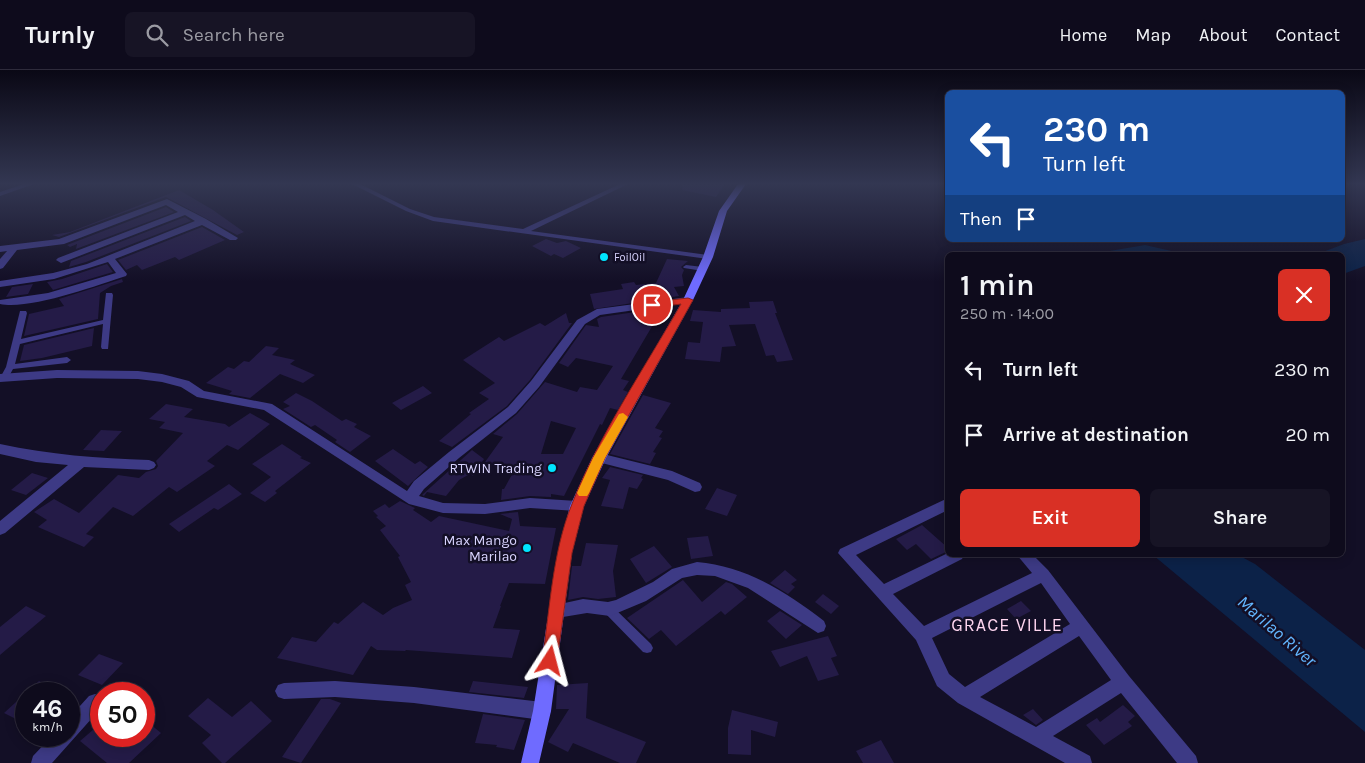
<!DOCTYPE html>
<html lang="en">
<head>
<meta charset="utf-8">
<style>
	body { margin:0; font-family:Karla,sans-serif; background:#171425; color:#f1f3f6; height:100vh; display:flex; flex-direction:column; font-size:19px; white-space:nowrap }
	* { box-sizing:border-box; margin:0 }
	p { font-size:16px; color:#9b9ba3 }
	.icon { flex:none; width:28px; height:28px; fill:none; stroke:currentColor; stroke-width:2; stroke-linecap:round; stroke-linejoin:round }
	.map { position:relative; flex:1; overflow:hidden }
	.details { position:absolute; left:945px; top:182px; width:400px; height:305px; display:flex; flex-direction:column; background:#0e0b1c; border-radius:8px; box-shadow:0 2px 12px #0003,0 0 0 1px #2e2b3b }
	.details>* { flex:none }
	.hud { position:absolute; left:945px; top:20px; width:400px; height:152px; border-radius:8px; box-shadow:0 2px 12px #0003,0 0 0 1px #2e2b3b; background:#1a4fa0; color:#fff; overflow:hidden }
	.speed { position:absolute; left:15px; top:612px; display:flex; gap:10px; font-size:25px; font-weight:700; text-align:center }
	.speed>* { display:grid; place-content:center; width:65px; height:65px; border-radius:50%; background:#0e0b1c; box-shadow:0 2px 12px #0003,0 0 0 1px #2e2b3b; line-height:1 }
	.speed small { font-size:12px; font-weight:400 }
	.speed .limit { border:8px solid #d22; background:#fff; color:#111 }
	.pin { position:absolute; display:grid; place-items:center; width:42px; height:42px; color:#fff; margin:-21px; border:2px solid #fff; border-radius:50%; box-shadow:0 1px 5px #0007 }
	.me { position:absolute; width:55px; margin:-28px; rotate:9deg; stroke-linejoin:round; filter:drop-shadow(0 0 4px #0008) }
	.turn { display:flex; align-items:center; gap:18px; height:105px; padding:0 15px; font-size:22px }
	.turn .icon { width:65px; height:65px; stroke-width:2.5 }
	.turn b { display:block; font-size:35px; line-height:42px }
	.then { display:flex; align-items:center; height:48px; padding:0 15px; background:#0003; gap:10px; font-size:19px }
	.round { display:grid; place-items:center; flex:none; width:52px; height:52px; border-radius:8px; background:#171425 }
	.headline { display:flex; align-items:center; justify-content:space-between; height:85px; padding:0 15px }
	h1 { font-size:30px; font-weight:600; line-height:38px }
	.button { display:flex; gap:10px; margin-top:auto; padding:10px 15px }
	.button a { flex:1; height:58px; border-radius:8px; background:#d93025; color:#fff; font-size:20px; font-weight:600; line-height:58px; text-align:center }
	.button a+a { background:#171425; color:#f1f3f6 }
	ul { padding:0; list-style:none }
	li { display:flex; align-items:center; gap:15px; height:65px; padding:0 15px }
	li div { flex:1 }
	li b { display:block; font-size:19px }
	li em { font-style:normal }
	header { display:flex; align-items:center; gap:30px; box-sizing:border-box; height:70px; padding:0 25px; background:#0e0b1c; border-bottom:1px solid #2e2b3b }
	header strong { font-size:24px }
	nav { display:flex; gap:28px; margin-inline-start:auto; font-size:18px }
	.search { width:350px; height:45px; background:#171425; display:flex; align-items:center; gap:12px; box-sizing:border-box; padding:0 18px; border-radius:8px; color:#9b9ba3; font-size:19px }
	.map>svg:first-child { display:block }
</style>
</head>
<body>
<header>
<strong>Turnly</strong>
<div class="search"><svg class="icon" aria-label="search" viewBox="0 0 24 24"><circle cx="10" cy="10" r="6"/><path d="M15 15l6 6"/></svg>Search here</div>
<nav><a>Home</a><a>Map</a><a>About</a><a>Contact</a></nav>
</header>
<div class="map">
<svg width="1365" height="693" viewBox="0 0 1365 693">
	<rect width="100%" height="100%" fill="#130f26"/>
	<path fill="#0c2248" d="M1365,169V196L1343,204L1342,185H1315L1344,174Z
		M1145,175L1189,185H1086Z
		M1153,485H1238L1255,494L1365,580V662Z"/>
	<path fill="#241b47" fill-rule="evenodd" d="M683,114H725L716,127L682,120Z
		M179,120L213,140L244,162L237,165L166,127L59,167L52,165L70,162Z
		M166,137L174,142L76,179L77,174L70,177L67,175Z
		M185,147L191,151L86,192L69,197L71,191Z
		M202,157L225,170L179,190L175,187L142,200L137,195L126,200L118,190Z
		M546,169L557,173L566,171L581,178L563,188L554,184L551,186L532,176Z
		M667,189L688,191L681,197L684,200L682,205L684,216L674,217L679,226L594,239L590,224L623,219L621,214L634,212L636,215L656,213Z
		M107,194L113,202L53,220L47,212L62,209Z
		M122,209L123,212L111,216L100,223L98,249L24,266L29,244L64,236L59,229Z
		M33,214L28,224L6,227L12,217Z
		M773,231L777,243H775L793,290L777,292L774,285L766,286L755,254L729,255L736,276L722,277L720,292L685,289L688,272L700,273L703,252L690,251L693,240L721,242V239L750,238L749,232Z
		M670,237L659,254L654,253L621,309L629,311L623,320L628,322L618,340L610,338L602,355L600,354L564,426L551,424V427L530,426L501,430L502,419H504L515,399L485,392L503,367L493,364L517,344L545,312L577,322L580,317L597,320L613,296L576,288L568,297L559,293L586,255L599,257L597,249L601,247ZM551,351L576,358L563,384H541Z
		M566,243L569,253H572L530,310L507,336L452,377L439,371L471,344L469,343L489,329L479,323L495,313L463,290L499,267L504,271L540,253L545,256Z
		M94,258L92,276L42,288L20,291L24,275Z
		M266,276L279,278L272,285L295,290L290,294L315,305L303,313L280,304L250,328L229,324L232,321L206,313L228,297L234,299L244,291L249,292Z
		M423,316L432,323L401,340L392,333Z
		M296,323L312,331L342,351L346,349L357,354L354,357L371,366L350,382L335,372L337,370L315,355L311,357L283,339L290,336L283,332Z
		M643,325L671,333L655,358L663,361L659,367L662,368L653,382L656,383L650,394L610,384Z
		M166,334L193,339L184,347L225,354L229,357L250,343L270,354L238,380L227,375L207,391L215,396L177,422L169,417L133,446L113,437L86,464L94,467L84,477L38,457L47,450L34,442L54,429L79,443L118,405L139,408L146,402L156,399L158,396L156,391L183,363L159,358L165,352L149,349Z
		M101,360L122,361L104,381L83,380Z
		M282,374L302,387L300,388L311,393L275,421L277,423L265,432L250,423L271,407L252,394Z
		M393,379L415,394L420,391L428,397L408,416L375,391Z
		M472,380L484,389L473,406L470,404L459,410L446,426L427,422L424,426L422,425Z
		M610,397L643,405L641,408L643,409L637,419L629,417L623,439L601,436L610,410L602,408Z
		M32,403L48,408L26,425L11,420Z
		M229,414L242,424L218,440L214,438L179,462L169,454Z
		M717,418L737,425L727,446L705,439Z
		M400,431L415,438L413,440L431,452L439,446L509,461L512,449L500,444L518,442L520,456L556,458L545,514L509,513L500,536H501L493,558L520,560L512,588L406,580L405,581L377,580L371,576L353,605L277,588L292,567L316,572L334,552L338,554L363,532L383,545L393,538L412,530L405,515L411,512L398,487L400,486L380,460L386,456L376,447L378,446L373,441L385,434L389,438Z
		M922,455L948,478V481L931,489L916,474L907,480L896,469Z
		M708,466L713,486L691,489L687,468Z
		M586,473L618,475L613,501L616,527L598,529L583,527L568,530L572,496H581Z
		M654,476L672,497L646,513L630,489Z
		M785,500L797,510L791,514L795,517L788,524L770,513Z
		M683,510L702,532L726,512L732,514L747,527L725,545L721,541L676,576L661,560L649,569L627,548Z
		M823,524L839,536L831,544L815,532Z
		M1021,531L1031,541L1016,549L1007,539Z
		M26,536L46,546L0,585V557Z
		M780,541L802,555L786,569L767,551Z
		M828,566L837,586L831,588L839,605L818,611L807,586L780,597L771,581Z
		M99,584L123,593L102,615L78,605Z
		M39,611L65,624H26V654L4,643Z
		M473,611L528,617L524,628L469,622Z
		M588,613L586,648L646,672L636,693H620L573,673L568,682L548,672L569,639H556L557,615Z
		M208,628L232,647L251,631L272,651L225,693H222L202,673L211,665L188,646Z
		M321,629H330L341,633L301,693L282,687Z
		M1123,635L1135,646L1128,652L1132,656L1104,675L1086,655L1097,648L1100,652Z
		M1033,639L1043,650L1036,655L1023,645Z
		M732,640L778,652L775,667L751,660V685L728,684V658Z
		M483,644L525,650L514,680L496,677L497,675L475,673Z
		M144,649L161,663L129,693H107L80,671L101,653V666H144Z
		M881,670L894,693H863L856,681Z"/>
	<g fill="none" stroke-linecap="round" stroke-linejoin="round">
		<path fill="#3d3a85" fill-rule="evenodd" d="M24,114H34L0,126V122Z
			M352,114H360L410,139L434,147L523,159L620,114H628L531,161L708,185L711,187L708,189L433,151L406,141Z
			M686,195L703,197L706,199L703,201L684,198L683,197Z
			M106,223H112L113,225L108,279H102L101,277L103,254L20,274L15,294L67,287L71,290L67,293L13,299L7,310H1L0,308L6,297L20,241H26L27,243L21,269L103,250Z
			M608,534L612,536L651,574L653,578L651,582L647,583L643,582L604,542L602,539L604,536Z"/>
		<path fill="#3d3a85" fill-rule="evenodd" d="M167,129L206,149L238,168L236,170H230L202,155L115,189L127,204L126,206C95,216 30,240 0,234V230L48,223L116,203L108,192L54,209L0,217V211L53,203L87,194L195,151L185,145L61,193L56,190L58,188L178,142L166,135L64,174L17,180L3,198L0,199V189L7,181L0,182V176L59,169Z
			M688,227L693,230L692,232L600,245L585,254L539,317L516,343L459,388L424,419L419,426L443,433L485,434L530,428L577,431L582,432L584,436L582,440L577,441L530,438L485,444L443,443L409,434L264,340L197,327L181,317L162,312L138,309L57,308L0,312V304L57,300L138,301L162,304L189,311L204,321L272,334L407,421L414,411L449,382L508,337L531,311L577,250L597,239Z
			M0,374C50,385 98,388 149,390L154,392L156,395L154,398L149,400L84,397L5,463L0,465V451L68,395L36,392L0,384Z
			M599,383L672,401L700,413L702,417L700,421L695,422L668,410L594,391L592,388L594,385Z
			M948,428V440L856,485L884,514L948,483V485H964L962,489L893,524L924,556L1032,503L1017,485H1033L1048,500L1129,606L1196,686L1198,693H1177L1121,623L1053,666L1090,686L1092,693H1065L958,633L937,616L916,570L838,483L840,479ZM1041,513L1070,554L965,617L949,604L932,568ZM1079,566L1111,610L1036,657L980,627Z
			M697,492C746,496 786,522 824,551L826,556L824,561L818,563L748,518L715,506L697,505L682,508L646,531L610,546L587,543L557,548L551,546L549,541L551,536L583,529L608,532L616,530L653,512L672,499Z
			M335,611L414,617L542,632L548,635L551,641L548,647L542,650L414,633L335,627L284,629L278,627L275,621L278,615L284,613Z
			M95,624L101,626V638L52,693H31L33,686L52,666H69V648L89,626Z"/>
		<path fill="#6f6bff" fill-rule="evenodd" d="M738,114H746L727,141L713,187L693,230L606,388L584,436L572,483L551,641L539,693H521L533,641L558,483L570,436L592,388L683,230L703,187L719,141Z"/>
	</g>
	<linearGradient id="sky" x2="0" y2="1"><stop stop-color="#0a0815"/><stop offset="0.54" stop-color="#333752"/><stop offset="1" stop-color="#333752" stop-opacity="0"/></linearGradient>
	<rect width="1365" height="211" fill="url(#sky)"/>
	<path fill="#d93025" stroke="#8d1f18" d="M688,228L693,230L605,388L584,436L572,483L557,591L555,596L550,598L544,596L542,591C550,540 552,483 572,434C599,365 644,299 681,234L652,238L647,235L652,232Z"/>
	<path fill="#f59e0b" d="M623,343L628,347L605,388L589,423L587,426H579L577,423L593,388L619,344Z"/>
	<g fill="#00e5ff" stroke="#130f26" stroke-width="2">
		<circle cx="604" cy="187" r="5"/>
		<circle cx="552" cy="398" r="5"/>
		<circle cx="527" cy="478" r="5"/>
	</g>
	<g text-anchor="middle" dominant-baseline="central" stroke-width="5" stroke-linejoin="round" paint-order="stroke">
		<g font-size="11" fill="#d9d4ff" stroke="#130f26" text-anchor="start">
			<text x="614" y="187">FoilOil</text>
		</g>
		<g font-size="14" fill="#d9d4ff" stroke="#130f26" text-anchor="end">
			<text x="542" y="398">RTWIN Trading</text>
			<text x="517" y="470">Max Mango<tspan x="517" dy="16">Marilao</tspan></text>
		</g>
		<g font-size="18" letter-spacing="1" fill="#ffd6f0" stroke="#130f26">
			<text x="1007" y="555">GRACE VILLE</text>
		</g>
		<g font-size="18" font-style="italic" fill="#62b6ff" stroke="#130f26">
			<text transform="translate(1277 561) rotate(41)">Marilao River</text>
		</g>
	</g>
</svg>
<div class="speed"><div>46<small>km/h</small></div><div class="limit">50</div></div>
<div class="pin" style="left:652px;top:235px;background:#d93025"><svg class="icon" aria-label="arrive" viewBox="0 0 24 24"><path d="M6 21V4h12l-3 4 3 4H6"/></svg></div>
<svg class="me" style="left:550px;top:591px" viewBox="-20 -20 40 40"><path d="M0-17L14 15 0 8-14 15z" fill="#d93025" stroke="#fff" stroke-width="4"/></svg>
<div class="hud">
<div class="turn"><svg class="icon" aria-label="left" viewBox="0 0 24 24"><path d="M17 20v-9H6M10 6l-5 5 5 5"/></svg><div><b>230 m</b>Turn left</div></div>
<div class="then">Then<svg class="icon" aria-label="arrive" viewBox="0 0 24 24"><path d="M6 21V4h12l-3 4 3 4H6"/></svg></div>
</div>
<section class="details">
<div class="headline"><div><h1>1 min</h1><p>250 m · 14:00</p></div><a class="round" style="background:#d93025;color:#fff"><svg class="icon" aria-label="close" viewBox="0 0 24 24"><path d="M6 6l12 12M18 6L6 18"/></svg></a></div>
<ul>
<li><svg class="icon" aria-label="left" viewBox="0 0 24 24"><path d="M17 20v-9H6M10 6l-5 5 5 5"/></svg><div><b>Turn left</b></div><em>230 m</em></li>
<li><svg class="icon" aria-label="arrive" viewBox="0 0 24 24"><path d="M6 21V4h12l-3 4 3 4H6"/></svg><div><b>Arrive at destination</b></div><em>20 m</em></li>
</ul>
<div class="button"><a>Exit</a><a>Share</a></div>
</section>
</div>
</body>
</html>
